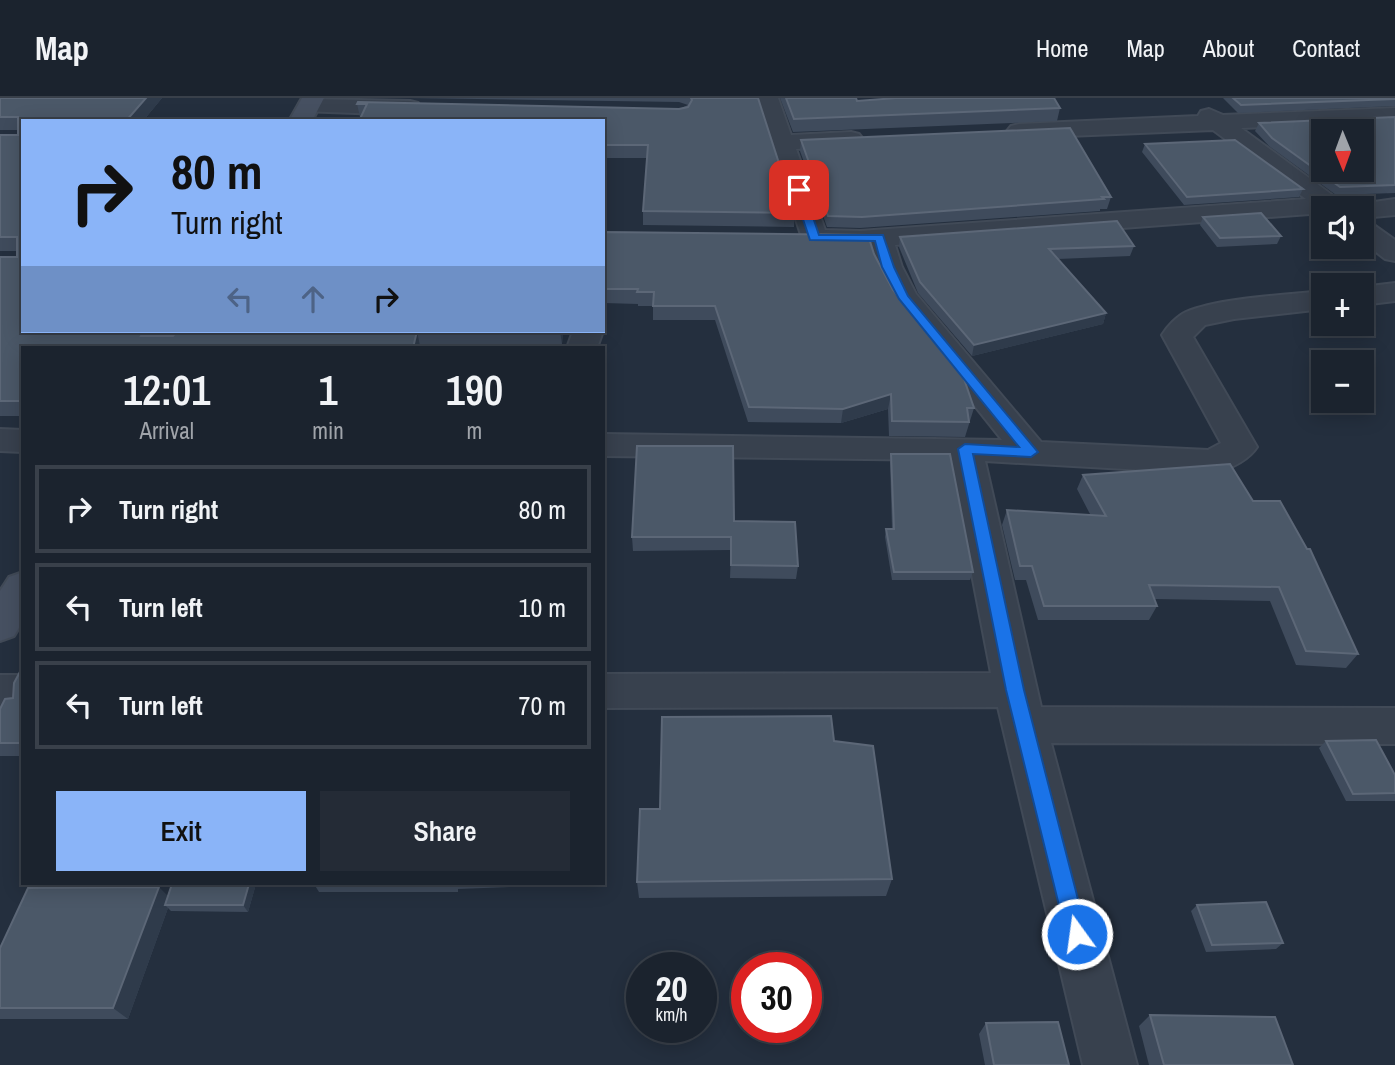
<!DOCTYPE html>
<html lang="en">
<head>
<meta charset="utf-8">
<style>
	body { margin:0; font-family:"Archivo Narrow",sans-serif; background:#242b36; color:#f1f3f6; height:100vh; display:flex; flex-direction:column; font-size:26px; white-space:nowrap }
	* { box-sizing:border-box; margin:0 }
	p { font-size:23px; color:#a0a4aa }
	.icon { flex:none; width:38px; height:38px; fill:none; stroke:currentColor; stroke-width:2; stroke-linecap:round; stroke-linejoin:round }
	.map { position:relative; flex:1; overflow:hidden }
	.side { position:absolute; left:21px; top:248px; width:584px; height:539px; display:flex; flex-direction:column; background:#1b232e; border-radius:0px; box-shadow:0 4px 18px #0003,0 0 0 2px #39404a }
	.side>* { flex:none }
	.hud { position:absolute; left:21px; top:21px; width:584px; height:214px; border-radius:0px; box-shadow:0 4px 18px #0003,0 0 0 2px #39404a; background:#8ab4f8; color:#111; overflow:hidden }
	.needle { width:46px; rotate:179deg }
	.controls { position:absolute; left:1311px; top:21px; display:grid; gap:14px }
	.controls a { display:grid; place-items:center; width:63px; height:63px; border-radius:0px; background:#1b232e; box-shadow:0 4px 18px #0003,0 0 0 2px #39404a; font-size:35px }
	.speed { position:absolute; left:626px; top:854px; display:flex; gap:14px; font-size:35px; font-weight:700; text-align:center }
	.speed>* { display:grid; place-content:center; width:91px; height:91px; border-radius:50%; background:#1b232e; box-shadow:0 4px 18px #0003,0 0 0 2px #39404a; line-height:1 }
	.speed small { font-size:18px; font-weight:400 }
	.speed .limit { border:10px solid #d22; background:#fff; color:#111 }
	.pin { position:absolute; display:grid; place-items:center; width:60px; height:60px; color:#fff; margin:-30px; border-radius:14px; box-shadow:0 4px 10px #0006 }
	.me { position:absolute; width:77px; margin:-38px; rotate:346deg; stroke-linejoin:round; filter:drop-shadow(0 0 5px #0008) }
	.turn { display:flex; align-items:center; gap:24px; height:147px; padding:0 35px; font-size:32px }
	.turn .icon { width:91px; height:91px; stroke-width:2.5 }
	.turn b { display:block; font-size:49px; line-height:60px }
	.lanes { display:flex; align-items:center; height:66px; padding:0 35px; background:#0003; justify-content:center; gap:35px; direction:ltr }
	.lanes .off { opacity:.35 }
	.eta { display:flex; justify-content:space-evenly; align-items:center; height:119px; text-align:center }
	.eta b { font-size:42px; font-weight:600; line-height:49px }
	.button { display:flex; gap:14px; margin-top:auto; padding:14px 35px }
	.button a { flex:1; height:80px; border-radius:0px; background:#8ab4f8; color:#111; font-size:28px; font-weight:600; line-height:80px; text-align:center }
	.button a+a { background:#242b36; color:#f1f3f6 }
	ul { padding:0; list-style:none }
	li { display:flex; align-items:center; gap:21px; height:88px; margin:0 14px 10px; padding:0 21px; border:4px solid #39404a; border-radius:0px }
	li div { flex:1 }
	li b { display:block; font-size:26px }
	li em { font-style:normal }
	header { display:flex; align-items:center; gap:42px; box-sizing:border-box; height:98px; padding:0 35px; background:#1b232e; border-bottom:2px solid #39404a }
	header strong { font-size:33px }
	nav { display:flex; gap:38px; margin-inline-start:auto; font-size:24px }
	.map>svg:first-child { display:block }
</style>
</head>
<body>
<header>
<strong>Map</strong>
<nav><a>Home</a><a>Map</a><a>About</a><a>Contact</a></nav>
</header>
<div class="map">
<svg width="1395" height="967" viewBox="0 0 1395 967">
	<rect width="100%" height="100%" fill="#242f3e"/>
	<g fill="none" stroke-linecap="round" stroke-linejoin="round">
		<g stroke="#414a57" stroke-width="4">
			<path id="street" d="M756,0H778L791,37L851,34L859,36L863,41L859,46L851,48L796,51L825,132L860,133L1306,101L1213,32L1019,40L1011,38L1007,33L1011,28L1019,26L1198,18L1201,13L1209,11L1223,17L1395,10V24L1241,30L1343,105L1347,110H1323V115L895,147L902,169L916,196L1041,344L1208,352L1221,345L1162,237C1167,229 1177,218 1186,214C1219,200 1286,197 1323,193V211L1234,221L1205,227L1193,239L1257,349C1248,363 1229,371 1213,376L985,363L1041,609L1395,610V646L1051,645L1137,967H1083L998,609L604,610V576L991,575L950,362L604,358V336L1002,342L893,205L874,169L868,148L804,146Z
				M309,1L410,3L418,5L421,10L418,15L410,17L301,13L298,8L301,3Z
				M1395,101V117L1362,120V110H1350L1353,107Z
				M1362,123L1371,125L1395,142V163L1385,161L1362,143Z
				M1395,185V203L1362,207V189Z
				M573,233H603L597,250H567Z
				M0,331L23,332V354L0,353Z
				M0,577H23V611H0Z"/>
		</g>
		<g stroke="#414a57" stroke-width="4">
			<path id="secondary" d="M302,0H324L312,23H289Z
				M160,233H190L180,250H150Z
				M23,474V523L14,538L0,543V493L9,479Z"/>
		</g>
		<use href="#street" fill="#38414e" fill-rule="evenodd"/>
		<use href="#secondary" fill="#465061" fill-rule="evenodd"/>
	</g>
	<path fill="#3f4b5c" d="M0,0H162L143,23H23V233H159L156,238H173L177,233H563L562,246L23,250V318H0V159H17V153H0V37H18V32H0Z
		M409,0H758L795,115L794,129L643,127V113L647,60H604V23L360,19L357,6L679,11L688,7L679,4Z
		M780,0H856L857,3L1060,10L1057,23L793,34Z
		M1223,0H1395V8L1238,15Z
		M1395,19V95L1336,97L1269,48L1255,33L1259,25Z
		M801,42L1111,99L1107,111H1100V113L860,130L827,129L800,53Z
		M1145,46L1303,91L1299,99L1184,107L1142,54Z
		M1203,119L1281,138L1277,146L1217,149L1200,127Z
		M604,134L874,156L893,192L974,310L965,339L889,338L888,311L841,325L748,324L715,222H653V208H638V206L604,205Z
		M900,139L1134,148L1130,158L1058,161L1106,215L1103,226L972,258L918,195L899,149Z
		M891,356L973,474L970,482H892L885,439L886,431H892L890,364Z
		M1083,377L1253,403L1358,556L1346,570L1296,567L1270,503L1155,501L1157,508L1149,522H1038L1026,482H1015L1002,427L1007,412L1091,418L1077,391Z
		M734,423L798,468L796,481L730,480L731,452L633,453L632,439Z
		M23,568V658H0V611L13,600Z
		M834,643L892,781L886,798L639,800L637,784L660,711Z
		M1326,643L1395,677V703H1346L1319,650Z
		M172,786H256L248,814L171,813L168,810L128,921H0V850L168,798Z
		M314,786H560V787L458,791V794H319Z
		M1197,807L1283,845L1276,851L1206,854L1191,813Z
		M1150,917L1293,967H1149L1139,928Z
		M986,925L1069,967H985L979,936Z"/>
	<path fill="#2f3b4b" d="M146,0H162L143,23H126Z
		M1106,215L1103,226L972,258L974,247Z
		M144,233H159L149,250L141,238Z
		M417,233L420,248V250H413Z
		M560,233H563L562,246Z
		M891,296L888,311L841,325L843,311Z
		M249,786H256L248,814L243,807Z
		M159,789L171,801L165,807L168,810L128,921L113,910Z"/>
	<path fill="#4b5868" stroke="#5c6777" stroke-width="2" fill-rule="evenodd" d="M0,0H146L126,23H23V233H144L141,238H173L177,233H464H417L413,250H23V303H0V159H17V139H0V37H18V19H0Z
		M691,0H758L795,115L643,113L648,47H604V23H359L367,6H357L358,4L679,11L688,9L692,2Z
		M786,0H856L857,3L896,0H1054L1060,10L794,21Z
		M1233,0H1395V1L1241,7Z
		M1395,19V87L1340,89L1272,40L1259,25ZM1323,33H1362V72H1323Z
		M1070,30L1111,99H1102L1104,101L862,119L828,118L801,42Z
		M1235,42L1303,91L1187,99L1145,46Z
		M1261,115L1281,138L1220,140L1203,119Z
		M1117,123L1134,148L1049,151L1106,215L974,247L920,184L900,139Z
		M604,134L868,137L874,156L893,192L963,278L974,310H967L969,324L892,323L891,296L843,311L749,309L715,208H653L654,194H637L638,191H604Z
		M637,348H733L734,423L795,424L798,468L731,467V439H632Z
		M891,356H950L973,474H894L886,431H894Z
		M1230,366L1253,403H1280L1307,451H1310L1358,556L1306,553L1279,489L1149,487L1157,508H1044L1032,468H1020L1007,412L1106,418L1083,377Z
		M23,568V645H0V611L5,601L13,600L14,585Z
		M831,618L834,643L873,648L892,781L637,784L640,711H660L662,619Z
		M1376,642L1395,677V695L1353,696L1326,643Z
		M172,786H249L243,807H165Z
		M159,789L113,910H0V850L28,790Z
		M1266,804L1283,845L1212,847L1197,807Z
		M1150,917L1275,919L1293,967H1164Z
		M1058,924L1069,967H994L986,925Z"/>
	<path fill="#1a73e8" stroke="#114b97" stroke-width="2" d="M799,89L804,92L819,137H883L894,169L908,198L1038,354L1031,359L973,356L1024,592L1087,836L1084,844L1077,847L1069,844L1066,836L1006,592L958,351L965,346L1019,349L899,201L882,169L875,143L810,142L793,92Z"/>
</svg>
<div class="controls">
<a><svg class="needle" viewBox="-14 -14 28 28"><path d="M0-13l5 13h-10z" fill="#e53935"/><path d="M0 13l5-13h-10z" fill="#a0a4aa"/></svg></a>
<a><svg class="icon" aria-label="sound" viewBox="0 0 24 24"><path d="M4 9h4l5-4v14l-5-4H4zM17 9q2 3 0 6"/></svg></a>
<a>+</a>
<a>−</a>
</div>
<div class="speed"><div>20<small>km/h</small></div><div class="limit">30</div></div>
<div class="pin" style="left:799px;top:92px;background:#d93025"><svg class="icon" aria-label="arrive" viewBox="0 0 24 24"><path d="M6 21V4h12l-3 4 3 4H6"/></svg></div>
<svg class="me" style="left:1077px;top:836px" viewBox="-20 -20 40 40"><circle r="17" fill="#1a73e8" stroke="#fff" stroke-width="3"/><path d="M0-11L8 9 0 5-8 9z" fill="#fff"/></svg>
<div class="hud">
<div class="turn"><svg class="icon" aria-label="right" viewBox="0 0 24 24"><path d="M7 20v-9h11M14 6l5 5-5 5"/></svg><div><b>80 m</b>Turn right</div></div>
<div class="lanes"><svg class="icon off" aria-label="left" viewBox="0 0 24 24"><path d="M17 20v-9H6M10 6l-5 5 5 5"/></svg><svg class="icon off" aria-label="ahead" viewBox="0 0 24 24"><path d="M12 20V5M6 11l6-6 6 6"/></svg><svg class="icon" aria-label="right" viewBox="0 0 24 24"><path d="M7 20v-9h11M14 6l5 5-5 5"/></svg></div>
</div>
<section class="side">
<div class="eta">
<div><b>12:01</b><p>Arrival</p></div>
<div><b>1</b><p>min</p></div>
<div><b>190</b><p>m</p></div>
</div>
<ul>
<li><svg class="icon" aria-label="right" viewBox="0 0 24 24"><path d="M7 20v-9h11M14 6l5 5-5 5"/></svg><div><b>Turn right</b></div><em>80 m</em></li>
<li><svg class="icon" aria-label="left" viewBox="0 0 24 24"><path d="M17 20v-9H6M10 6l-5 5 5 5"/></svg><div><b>Turn left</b></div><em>10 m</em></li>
<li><svg class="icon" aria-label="left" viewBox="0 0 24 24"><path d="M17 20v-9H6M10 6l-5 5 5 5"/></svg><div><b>Turn left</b></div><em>70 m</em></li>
</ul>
<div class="button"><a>Exit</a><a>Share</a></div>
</section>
</div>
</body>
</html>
